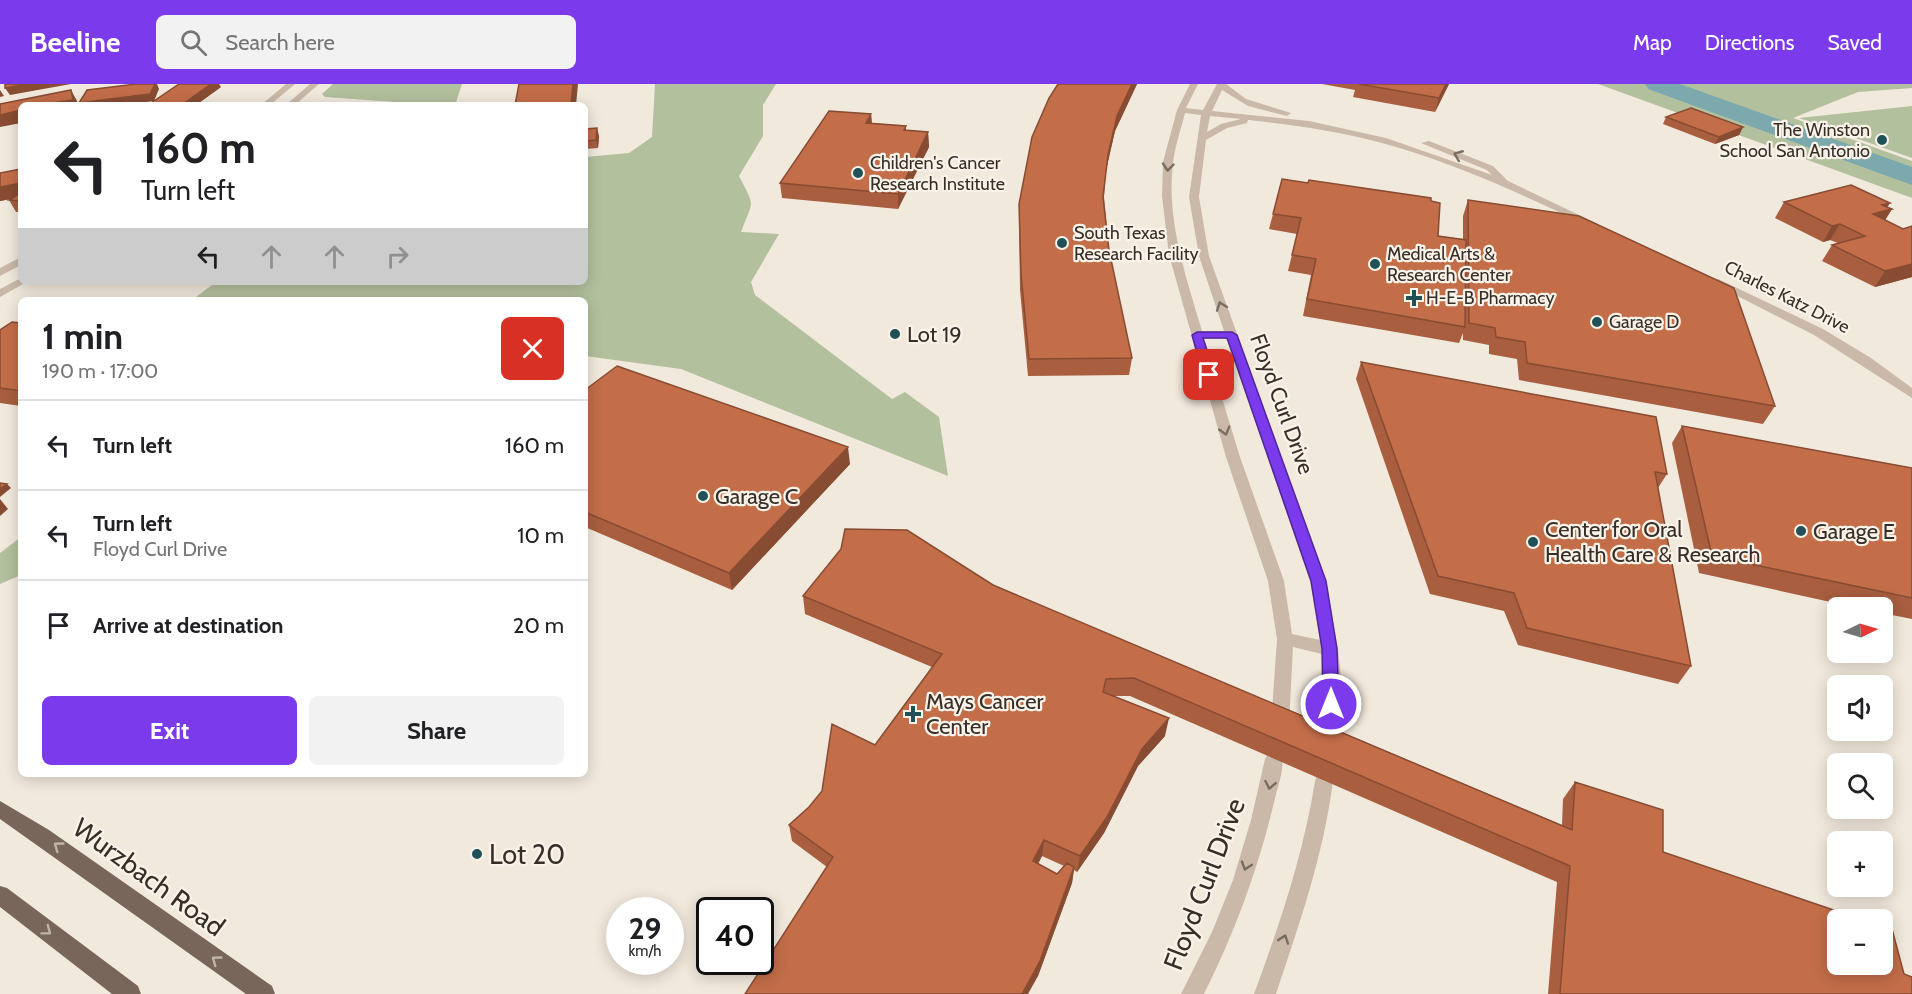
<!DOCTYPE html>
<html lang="en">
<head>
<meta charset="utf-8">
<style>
	body { margin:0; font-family:Cabin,sans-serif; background:#f2f2f2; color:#202124; height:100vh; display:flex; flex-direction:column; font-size:22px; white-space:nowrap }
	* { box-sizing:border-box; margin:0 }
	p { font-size:20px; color:#757577 }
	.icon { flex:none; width:33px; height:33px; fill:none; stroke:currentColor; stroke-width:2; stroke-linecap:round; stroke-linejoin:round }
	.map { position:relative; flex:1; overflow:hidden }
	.panel { position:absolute; left:18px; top:213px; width:570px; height:480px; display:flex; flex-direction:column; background:#fff; border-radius:9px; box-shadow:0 3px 15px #0003 }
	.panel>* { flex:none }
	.hud { position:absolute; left:18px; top:18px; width:570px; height:183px; border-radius:9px; box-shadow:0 3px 15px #0003; background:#fff; color:#202124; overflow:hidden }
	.needle { width:39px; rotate:85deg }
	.tools { position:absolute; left:1827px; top:513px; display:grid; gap:12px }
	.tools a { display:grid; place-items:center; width:66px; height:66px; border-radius:9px; background:#fff; box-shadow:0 3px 15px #0003; font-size:30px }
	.speed { position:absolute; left:606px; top:813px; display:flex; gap:12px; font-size:30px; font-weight:700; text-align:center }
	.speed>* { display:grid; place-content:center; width:78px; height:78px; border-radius:50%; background:#fff; box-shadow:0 3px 15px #0003; line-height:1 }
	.speed small { font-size:15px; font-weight:400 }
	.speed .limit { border:3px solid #111; border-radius:9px; background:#fff; color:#111 }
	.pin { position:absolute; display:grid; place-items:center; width:51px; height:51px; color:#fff; margin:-26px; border-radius:12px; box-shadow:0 3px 9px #0006 }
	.me { position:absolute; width:66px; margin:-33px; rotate:0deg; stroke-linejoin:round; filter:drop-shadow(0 0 4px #0008) }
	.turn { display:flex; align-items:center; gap:21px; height:126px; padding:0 24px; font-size:27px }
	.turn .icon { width:78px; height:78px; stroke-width:2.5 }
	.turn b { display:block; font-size:42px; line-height:51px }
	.lanes { display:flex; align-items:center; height:57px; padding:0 24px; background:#0003; justify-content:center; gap:30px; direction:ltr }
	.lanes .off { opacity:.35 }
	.round { display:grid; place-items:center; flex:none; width:63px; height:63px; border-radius:9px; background:#f2f2f2 }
	.head { display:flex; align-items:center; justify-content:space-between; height:102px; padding:0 24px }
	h1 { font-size:36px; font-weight:700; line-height:45px }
	.button { display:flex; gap:12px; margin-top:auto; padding:12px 24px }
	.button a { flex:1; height:69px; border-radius:9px; background:#7c3aed; color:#fff; font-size:24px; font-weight:700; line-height:69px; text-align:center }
	.button a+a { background:#f2f2f2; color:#202124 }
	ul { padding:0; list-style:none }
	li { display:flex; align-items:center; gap:18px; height:90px; padding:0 24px; border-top:2px solid #e0e0e0 }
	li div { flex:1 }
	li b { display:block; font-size:22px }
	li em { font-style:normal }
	header { display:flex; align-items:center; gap:36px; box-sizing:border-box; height:84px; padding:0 30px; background:#7c3aed; color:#fff }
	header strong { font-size:28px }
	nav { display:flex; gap:33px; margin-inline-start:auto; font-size:21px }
	.search { width:420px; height:54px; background:#f2f2f2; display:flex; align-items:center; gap:15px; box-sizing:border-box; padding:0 21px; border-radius:9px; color:#757577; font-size:22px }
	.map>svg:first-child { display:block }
</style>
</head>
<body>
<header>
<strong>Beeline</strong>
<div class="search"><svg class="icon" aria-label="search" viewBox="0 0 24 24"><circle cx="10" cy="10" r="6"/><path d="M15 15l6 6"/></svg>Search here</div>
<nav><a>Map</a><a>Directions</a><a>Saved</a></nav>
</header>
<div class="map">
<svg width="1912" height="910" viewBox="0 0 1912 910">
	<rect width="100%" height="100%" fill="#f2e9dd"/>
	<path fill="#b3c09d" d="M333,0H462L455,21L482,18L481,21H406L409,19L325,13L322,10Z
		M655,0H776L763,21V52L739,92C755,124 754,114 741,148L779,150L751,198L755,211L892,315L905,308L939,333L948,392L681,285L585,272V216H192L216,198H585V73L629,69L652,53Z
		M1598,0H1912V4L1858,8L1793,34L1912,77V114Z
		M1912,22V74L1799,34Z
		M21,453V491L0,500V469Z"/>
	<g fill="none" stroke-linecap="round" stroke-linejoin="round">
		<path fill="#7ca9ae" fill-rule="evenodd" d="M1645,0H1680L1912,83V101L1648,5Z"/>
		<path fill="#cab9a9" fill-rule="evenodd" d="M286,0H295L270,21H261Z
			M310,0H319L295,21H286Z
			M1190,0H1198L1186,24L1203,26L1217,0H1226L1246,15L1291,29L1287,32L1248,22L1222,6L1212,27L1309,37L1386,54L1492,91L1487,86L1421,59L1429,57L1493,82L1508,97L1598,140L1589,142C1523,111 1453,78 1382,59C1338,47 1293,41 1248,36L1247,39L1227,44L1206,56L1199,113L1209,172L1326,497L1338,565L1341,595L1338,661L1335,666L1329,668L1323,666L1320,661L1323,595L1322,570L1293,563L1289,641L1286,646L1280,648L1274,646L1271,641L1277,555L1268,497L1226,373L1169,171L1162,112L1163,78L1177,26ZM1185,29L1201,31L1189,113L1199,172L1224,247H1202C1186,193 1166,136 1173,79C1175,62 1181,45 1185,29ZM1210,32L1241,35L1221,40L1207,48ZM1204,255H1227L1310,497L1320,556L1292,550L1284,497L1240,373Z
			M21,173V181L0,192V184Z
			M21,194V198L25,199L0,213V205Z
			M1718,195L1823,245L1871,274L1912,304V314L1814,251L1714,200L1712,198Z
			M1274,667L1280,670C1286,680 1279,699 1276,710C1260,780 1236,846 1204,910H1181L1212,848L1233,796L1251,736L1265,675L1268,670Z
			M1324,689L1331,691L1333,697C1323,773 1300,838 1276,910H1254C1280,839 1303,772 1315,697L1317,691Z"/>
		<path fill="#78665a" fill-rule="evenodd" d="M0,717L49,746L272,902L275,910H246L0,735Z
			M0,802L7,804L138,902L141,910H112L0,823Z"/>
	</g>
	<path fill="#a85e3f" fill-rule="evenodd" d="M1058,0H1137L1115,47L1106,86L1104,113L1109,166L1132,274L1129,291L1028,292L1020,206L1019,135V120Z
		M1322,0H1449L1435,28L1353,13L1355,6Z
		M221,3L196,21H152L151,19Z
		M871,30L872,39L906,42V46L928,48L929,63L898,125L782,114L780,99Z
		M1666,33L1743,43L1739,51L1715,60L1663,40Z
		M585,44V45L599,52L598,64L585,65Z
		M21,85V128H16L9,116L11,115L0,117V89Z
		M1468,116L1775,322L1763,340L1519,296L1517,275L1489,270V261L1463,256V249L1459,259L1303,232L1311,191L1288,187L1297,150L1269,145L1273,130L1431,117L1438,152L1463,155V132Z
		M1784,118L1887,123L1892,125L1885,136L1903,145L1912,142V193L1875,203L1822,177L1832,161L1838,159L1830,156L1823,158L1775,134Z
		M21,239V322L0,319V246Z
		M1361,278L1667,390L1658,404L1691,582L1678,600L1518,561L1504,527L1430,510L1356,295Z
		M585,306L850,380L732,506L585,443Z
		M1682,342L1912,384V535L1882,529V524H1858L1699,489L1672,359Z
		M993,501L1562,741L1563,715L1575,698L1663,768L1904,890L1912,910H1548L1557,798L1130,612H1113L1165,652L1138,682L1104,749L1077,788L1074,786L1072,799L1038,892L827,783L792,757L789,741L809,723L875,661L932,583L805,530L803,512ZM1042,772L1064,782L1057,790L1038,780Z"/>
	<path fill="#884c33" d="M27,0H71L10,11L5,4Z
		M155,0H157L159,5L154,17L124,21H80L79,19Z
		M211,0H219L221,3L196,21H184L183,20Z
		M573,0H578L576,21H571Z
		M1132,0H1137L1115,47L1106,86L1108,71L1117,32Z
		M1446,0H1449L1435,28L1439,14Z
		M0,6L4,12L0,13Z
		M71,6L77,17L78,21H39Z
		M21,26V39L0,43V31Z
		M871,30L872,45L866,39Z
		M1743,43L1739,51L1715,60L1719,53Z
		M597,44L599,52L598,64L596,56Z
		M928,48L929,63L898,125V110Z
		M21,99V113L0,117V103Z
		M1890,119L1885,127L1892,125L1882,141L1873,130L1882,121Z
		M1840,140L1830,156L1823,158L1832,142Z
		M1912,180V193L1875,203L1885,187Z
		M848,363L850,380L732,506L729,489Z
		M7,400L11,404L0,413V405Z
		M0,415L8,425L0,432Z
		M1169,634L1165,652L1138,682L1104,749L1077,788L1080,772L1142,665Z
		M1044,756L1042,772L1031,793L1033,777Z
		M1074,783L1072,799L1038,892L1028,910H1022Z"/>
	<path fill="#c36d49" stroke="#884c33" stroke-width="1.5" d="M5,0H27L5,4Z
		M136,0H155L150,10L79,19L87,6Z
		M179,0H211L183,20L151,19Z
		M519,0H573L571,21H515Z
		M1058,0H1132L1117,32L1108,71L1103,113L1109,166L1132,274L1029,275L1021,190L1019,120L1032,53L1049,14Z
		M1359,0H1446L1439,14Z
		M71,6L73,16L39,21H21V26L0,31V20Z
		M1691,24L1743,43L1719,53L1666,33Z
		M829,27L871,30L866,39L906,42L904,46L928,48L898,110L780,99Z
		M597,44L596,56L585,57V45Z
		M21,85V99L0,103V89Z
		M1282,95L1308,99L1309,96L1431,114V117L1440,119L1438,152L1466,156L1465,243L1307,215L1316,175L1292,171L1301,134L1273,130Z
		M1851,101L1890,119L1882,121L1892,125L1873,130L1903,145L1912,142V180L1885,187L1832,161L1865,152L1840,140L1832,142L1784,118Z
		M21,109V117L9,116Z
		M1468,116L1579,132L1734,204L1775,322L1527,279L1525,258L1496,253L1495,244L1469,239Z
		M12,238L21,239V307L0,304V246Z
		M1361,278L1656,333L1667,390L1655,388L1691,582L1527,544L1514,509L1438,492Z
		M617,282L848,363L729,489L585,428V306Z
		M1682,342L1912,384V514L1712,472Z
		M0,399L7,400L0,405Z
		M845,445L907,446L993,501L1572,746L1575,698L1663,726V768L1863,836H1838V880H1882V842L1892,845L1904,890L1912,893V910H1560L1570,782L1134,594L1106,595L1103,608L1169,634L1142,665L1107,733L1080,772L1044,756L1033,777L1057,790L1067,779L1074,783L1040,877L1022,910H745L833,773L789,741L809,723L822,707L832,640L875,661L942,570L803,512L841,465Z"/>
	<defs><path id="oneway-chevron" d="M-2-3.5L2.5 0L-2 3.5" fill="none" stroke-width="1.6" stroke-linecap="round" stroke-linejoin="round" transform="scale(1.5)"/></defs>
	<g stroke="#796d62">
		<use href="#oneway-chevron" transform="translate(1458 71) rotate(-158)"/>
		<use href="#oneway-chevron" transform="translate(1168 83) rotate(95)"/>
		<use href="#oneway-chevron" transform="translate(1221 222) rotate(-110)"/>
		<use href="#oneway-chevron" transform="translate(1225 347) rotate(74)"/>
		<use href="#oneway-chevron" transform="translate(1270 701) rotate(101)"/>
		<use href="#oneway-chevron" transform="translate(1246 782) rotate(108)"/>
		<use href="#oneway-chevron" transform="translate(1284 855) rotate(-71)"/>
	</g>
	<g stroke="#bfb4a9">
		<use href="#oneway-chevron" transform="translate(58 762) rotate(-144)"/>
		<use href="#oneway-chevron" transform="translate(47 847) rotate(37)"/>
		<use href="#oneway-chevron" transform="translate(216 876) rotate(-144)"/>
	</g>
	<path fill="#7c3aed" stroke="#51269a" stroke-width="1.5" d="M1197,248H1232L1237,251L1326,497L1337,565L1339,620L1337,624L1331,626L1326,624L1323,620L1322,565L1311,497L1227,254H1203L1215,291L1209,295L1203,291L1192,251Z"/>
	<g fill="#1f5157" stroke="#f9f3e9" stroke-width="2">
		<circle cx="1882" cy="56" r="6"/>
		<circle cx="858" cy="89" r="6"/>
		<circle cx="1062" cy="159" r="6"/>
		<circle cx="1375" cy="180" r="6"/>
		<path d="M1411 205h6v6h6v6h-6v6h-6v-6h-6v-6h6z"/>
		<circle cx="1597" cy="238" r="6"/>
		<circle cx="895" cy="250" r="6"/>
		<circle cx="703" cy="412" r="6"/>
		<circle cx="1801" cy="447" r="6"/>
		<circle cx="1533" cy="458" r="6"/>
		<path d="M910 621h6v6h6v6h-6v6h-6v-6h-6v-6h6z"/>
		<circle cx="477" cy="770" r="6"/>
	</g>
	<g text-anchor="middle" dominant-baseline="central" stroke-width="4.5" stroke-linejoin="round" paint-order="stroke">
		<g font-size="18" fill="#372e28" stroke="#f9f3e9" text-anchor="start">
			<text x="1870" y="46" text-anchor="end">The Winston<tspan x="1870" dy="21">School San Antonio</tspan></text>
			<text x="870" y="79">Children's Cancer<tspan x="870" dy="21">Research Institute</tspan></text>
			<text x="1074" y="149">South Texas<tspan x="1074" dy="21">Research Facility</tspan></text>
			<text x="1387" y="170">Medical Arts &amp;<tspan x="1387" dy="21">Research Center</tspan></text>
			<text x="1426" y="214">H-E-B Pharmacy</text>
			<text x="1609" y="238">Garage D</text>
		</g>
		<g font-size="18" fill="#372e28" stroke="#f9f3e9">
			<text transform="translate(1787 213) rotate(27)">Charles Katz Drive</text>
		</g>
		<g font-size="22" fill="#372e28" stroke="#f9f3e9" text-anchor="start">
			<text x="907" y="250">Lot 19</text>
			<text x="715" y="412">Garage C</text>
			<text x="1545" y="445">Center for Oral<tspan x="1545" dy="25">Health Care &amp; Research</tspan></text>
			<text x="1813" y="447">Garage E</text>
			<text x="926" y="617">Mays Cancer<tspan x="926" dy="25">Center</tspan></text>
		</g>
		<g font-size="22" fill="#372e28" stroke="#f9f3e9">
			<text transform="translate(1282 320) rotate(70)">Floyd Curl Drive</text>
		</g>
		<g font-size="27" fill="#372e28" stroke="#f9f3e9" text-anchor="start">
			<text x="489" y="770">Lot 20</text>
		</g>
		<g font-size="27" fill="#372e28" stroke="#f9f3e9">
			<text transform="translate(149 793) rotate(36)">Wurzbach Road</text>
			<text transform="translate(1204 800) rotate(-69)">Floyd Curl Drive</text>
		</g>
	</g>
</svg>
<div class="tools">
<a><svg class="needle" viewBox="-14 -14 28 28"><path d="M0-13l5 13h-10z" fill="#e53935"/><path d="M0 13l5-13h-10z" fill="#757577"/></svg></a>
<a><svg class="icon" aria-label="sound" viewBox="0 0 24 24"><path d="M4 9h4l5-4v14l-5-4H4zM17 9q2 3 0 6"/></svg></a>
<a><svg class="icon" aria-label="search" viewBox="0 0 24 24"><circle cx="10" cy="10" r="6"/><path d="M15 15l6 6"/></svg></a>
<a>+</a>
<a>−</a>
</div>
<div class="speed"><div>29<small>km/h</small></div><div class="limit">40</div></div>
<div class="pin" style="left:1209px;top:291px;background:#d93025"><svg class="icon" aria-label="arrive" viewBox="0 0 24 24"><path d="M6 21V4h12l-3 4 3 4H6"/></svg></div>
<svg class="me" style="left:1331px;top:620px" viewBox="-20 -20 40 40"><circle r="17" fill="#7c3aed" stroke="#fff" stroke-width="3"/><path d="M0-11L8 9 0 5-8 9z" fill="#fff"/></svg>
<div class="hud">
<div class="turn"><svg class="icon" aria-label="left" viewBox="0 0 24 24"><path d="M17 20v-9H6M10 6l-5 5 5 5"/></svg><div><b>160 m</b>Turn left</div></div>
<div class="lanes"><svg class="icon" aria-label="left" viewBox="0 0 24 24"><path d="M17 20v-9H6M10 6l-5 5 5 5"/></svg><svg class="icon off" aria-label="ahead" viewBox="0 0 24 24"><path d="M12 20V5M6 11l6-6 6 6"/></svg><svg class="icon off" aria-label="ahead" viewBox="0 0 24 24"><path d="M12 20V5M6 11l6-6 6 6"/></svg><svg class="icon off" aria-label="right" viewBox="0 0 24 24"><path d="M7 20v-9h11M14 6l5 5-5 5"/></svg></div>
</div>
<section class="panel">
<div class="head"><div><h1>1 min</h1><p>190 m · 17:00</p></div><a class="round" style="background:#d93025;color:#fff"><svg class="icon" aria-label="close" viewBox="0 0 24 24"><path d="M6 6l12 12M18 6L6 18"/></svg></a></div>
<ul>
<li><svg class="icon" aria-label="left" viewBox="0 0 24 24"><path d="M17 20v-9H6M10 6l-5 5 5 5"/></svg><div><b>Turn left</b></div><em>160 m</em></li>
<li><svg class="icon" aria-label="left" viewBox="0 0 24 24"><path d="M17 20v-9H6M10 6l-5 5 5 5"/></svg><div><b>Turn left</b><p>Floyd Curl Drive</p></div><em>10 m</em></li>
<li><svg class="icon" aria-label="arrive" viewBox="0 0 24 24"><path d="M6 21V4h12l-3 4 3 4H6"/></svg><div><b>Arrive at destination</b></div><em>20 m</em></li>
</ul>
<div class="button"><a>Exit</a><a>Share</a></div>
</section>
</div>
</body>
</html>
